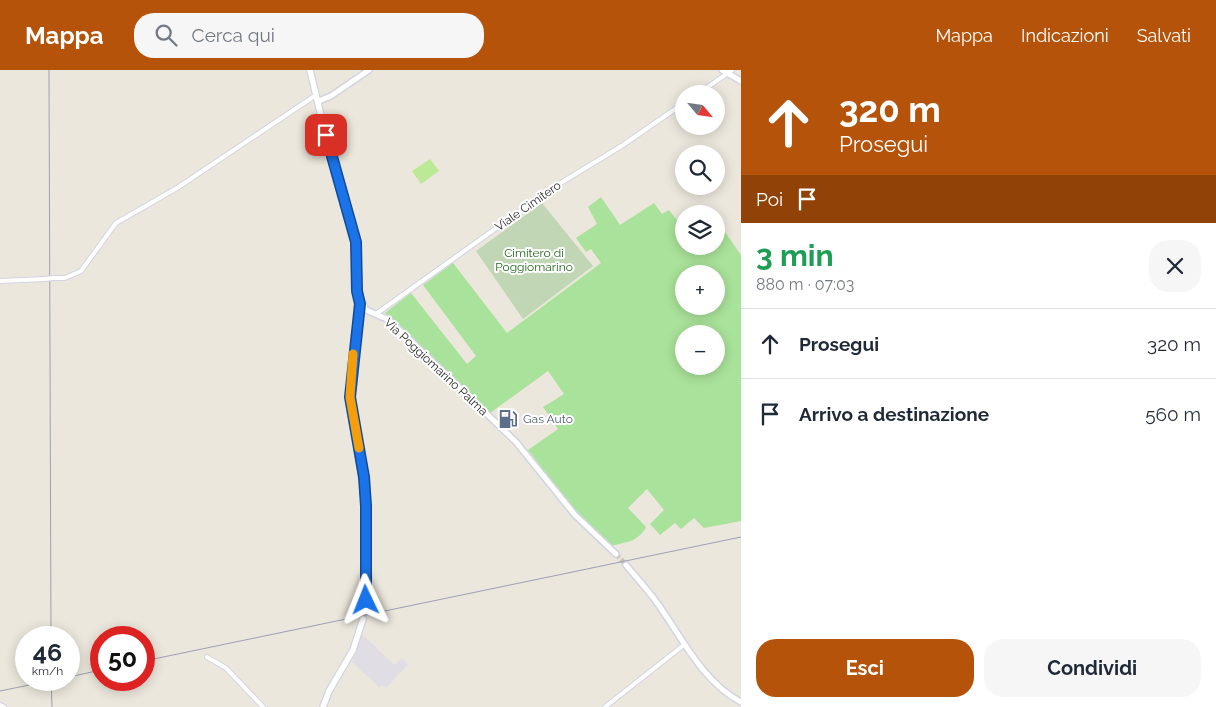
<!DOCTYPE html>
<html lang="it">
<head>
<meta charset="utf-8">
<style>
	body { margin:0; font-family:Raleway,sans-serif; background:#f6f6f7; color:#1f2937; height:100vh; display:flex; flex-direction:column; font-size:19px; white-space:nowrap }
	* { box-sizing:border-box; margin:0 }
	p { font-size:16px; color:#747a83 }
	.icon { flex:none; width:28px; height:28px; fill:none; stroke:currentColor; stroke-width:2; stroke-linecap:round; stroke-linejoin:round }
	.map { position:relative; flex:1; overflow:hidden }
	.side { display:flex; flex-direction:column; background:#fff; width:475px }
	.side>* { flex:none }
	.top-card { background:#b45309; color:#fff; overflow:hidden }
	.needle { width:32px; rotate:119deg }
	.tools { position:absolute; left:675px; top:15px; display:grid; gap:10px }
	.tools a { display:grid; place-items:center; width:50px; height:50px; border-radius:50%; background:#fff; box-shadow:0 2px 12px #0003; font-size:25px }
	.speed { position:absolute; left:15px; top:556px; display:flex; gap:10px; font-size:25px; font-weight:700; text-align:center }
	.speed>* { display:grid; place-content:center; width:65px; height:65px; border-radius:50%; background:#fff; box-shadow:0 2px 12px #0003; line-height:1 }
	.speed small { font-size:12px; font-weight:400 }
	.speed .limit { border:8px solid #d22; background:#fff; color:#111 }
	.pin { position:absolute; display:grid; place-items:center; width:42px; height:42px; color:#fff; margin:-21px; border-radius:10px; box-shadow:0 2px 8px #0006 }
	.me { position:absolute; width:55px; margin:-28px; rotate:358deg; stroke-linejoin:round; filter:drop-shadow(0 0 4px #0008) }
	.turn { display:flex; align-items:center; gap:18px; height:105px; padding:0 15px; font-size:22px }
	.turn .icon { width:65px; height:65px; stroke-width:2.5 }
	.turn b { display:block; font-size:35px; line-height:42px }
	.then { display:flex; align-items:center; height:48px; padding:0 15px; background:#0003; gap:10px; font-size:19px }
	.round { display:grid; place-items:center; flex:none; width:52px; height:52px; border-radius:20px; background:#f6f6f7 }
	.summary { display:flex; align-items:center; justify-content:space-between; height:85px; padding:0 15px }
	h1 { font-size:30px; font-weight:700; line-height:38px; color:#1e9e55 }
	.action { display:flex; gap:10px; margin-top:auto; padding:10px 15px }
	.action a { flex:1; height:58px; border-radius:20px; background:#b45309; color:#fff; font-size:20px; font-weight:700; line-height:58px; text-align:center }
	.action a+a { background:#f6f6f7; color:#1f2937 }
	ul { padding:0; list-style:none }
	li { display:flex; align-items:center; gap:15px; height:70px; padding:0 15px; border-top:1px solid #e0e1e3 }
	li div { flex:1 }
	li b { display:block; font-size:19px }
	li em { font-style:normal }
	header { display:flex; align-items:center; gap:30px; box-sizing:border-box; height:70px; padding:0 25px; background:#b45309; color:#fff }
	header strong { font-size:24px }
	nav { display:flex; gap:28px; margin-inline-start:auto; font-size:18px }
	.search { width:350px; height:45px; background:#f6f6f7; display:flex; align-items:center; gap:12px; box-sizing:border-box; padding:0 18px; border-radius:20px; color:#747a83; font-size:19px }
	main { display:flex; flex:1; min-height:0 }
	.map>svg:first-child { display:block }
</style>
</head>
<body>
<header>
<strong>Mappa</strong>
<div class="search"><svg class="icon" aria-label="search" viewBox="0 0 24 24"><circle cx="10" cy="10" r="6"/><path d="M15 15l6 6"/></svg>Cerca qui</div>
<nav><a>Mappa</a><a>Indicazioni</a><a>Salvati</a></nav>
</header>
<main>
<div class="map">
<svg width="741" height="637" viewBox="0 0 741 637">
	<rect width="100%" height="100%" fill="#ece7dc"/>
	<path fill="#e0dde4" d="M362,564L394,595L402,588L408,594L386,618L382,615L379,617L352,592Z"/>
	<path fill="#a9e29a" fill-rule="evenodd" d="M601,127L620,155L654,133L662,144L669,140L684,159V176H716V149L741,185V451L704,458L694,448L681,459L675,453L660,465L650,454L664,440L647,419L628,438L646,457C638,472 626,472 610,476L577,443L528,380L558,359L543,337L564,324L548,301L490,343L385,243L411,223L467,294L476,286L423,215L453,193L507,263L601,193L591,179L586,182L576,168L597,154L588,137ZM684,204H716V236H684ZM684,264H716V296H684Z"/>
	<path fill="#c0d6b4" d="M542,133L593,196L523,249L476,181Z"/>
	<path fill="#bbe995" d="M430,89L439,101L421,114L412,101Z"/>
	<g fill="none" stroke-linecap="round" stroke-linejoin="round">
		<path stroke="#c5c1b8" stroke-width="5" stroke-dasharray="5 2.5" stroke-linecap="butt" d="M616,484L626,495"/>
		<g stroke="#d2d3e3" stroke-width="6">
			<path id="minor" d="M698,24L732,0
				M53,208H65L81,201L116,153L177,118L316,25
				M0,211L45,209
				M376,244L551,119L623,75L684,33
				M207,587L226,598L263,637
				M0,635L4,637
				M605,637L685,574"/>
		</g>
		<g stroke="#d2d3e3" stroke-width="8">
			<path id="tertiary" d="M722,0L741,11
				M319,31L331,26L369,0
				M364,239L389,250L516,372L575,445L616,484
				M626,495C636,507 646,518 655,530C681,565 701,611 741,632"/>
		</g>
		<g stroke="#d2d3e3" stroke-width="8">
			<path id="secondary" d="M310,0L328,75L357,172V221L359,234
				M357.5 237a3.5 3.5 0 1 1 7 0a3.5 3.5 0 1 1-7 0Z
				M359,240L350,327L366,436L365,539
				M323,637L329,621L353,580L363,549"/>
		</g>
		<use href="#minor" stroke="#fff" stroke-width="4"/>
		<use href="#tertiary" stroke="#fff" stroke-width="5"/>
		<use href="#secondary" stroke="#fff" stroke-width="5.5"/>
		<path stroke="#9f9fb4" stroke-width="1" d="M49,0L51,568
			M144,591L741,467
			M69,607L101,600
			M51,610L52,637
			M0,621L54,610"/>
		<g stroke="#d2d3e3" stroke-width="6" stroke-linecap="butt">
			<path id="minor-bridge" d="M45,209L53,208"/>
		</g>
		<use href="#minor-bridge" stroke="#fff" stroke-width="4"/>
	</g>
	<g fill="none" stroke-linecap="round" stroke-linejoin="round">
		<g stroke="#114b97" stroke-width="12">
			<path id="route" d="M326,65L356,172L357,221L360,234L350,327L364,407L366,436V530"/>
		</g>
		<use href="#route" stroke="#1a73e8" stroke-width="9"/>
		<path stroke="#f59e0b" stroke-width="9" d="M353,284L350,327L359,378"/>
	</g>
	<defs>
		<g id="fuel-bare" transform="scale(1.5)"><path d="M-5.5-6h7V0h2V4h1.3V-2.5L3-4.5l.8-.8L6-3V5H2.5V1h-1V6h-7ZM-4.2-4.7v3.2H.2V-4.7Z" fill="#5c6f8a" stroke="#fff" stroke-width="2.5" paint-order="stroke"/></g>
	</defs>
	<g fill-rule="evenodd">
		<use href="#fuel-bare" x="508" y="349"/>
	</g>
	<g text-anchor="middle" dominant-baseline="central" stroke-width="4" stroke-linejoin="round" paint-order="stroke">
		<g font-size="12" fill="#2a2a2a" stroke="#fff">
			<text transform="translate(528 136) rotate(-35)">Viale Cimitero</text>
			<text transform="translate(436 297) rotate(43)">Via Poggiomarino Palma</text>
		</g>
		<g font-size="12" fill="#21661b" stroke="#fff">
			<text x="534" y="183">Cimitero di<tspan x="534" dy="14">Poggiomarino</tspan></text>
		</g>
		<g font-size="12" fill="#4e5e75" stroke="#fff" text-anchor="start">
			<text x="523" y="349">Gas Auto</text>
		</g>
	</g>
</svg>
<div class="tools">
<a><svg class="needle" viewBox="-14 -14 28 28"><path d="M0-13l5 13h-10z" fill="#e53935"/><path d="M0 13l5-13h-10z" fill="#747a83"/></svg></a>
<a><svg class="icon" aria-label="search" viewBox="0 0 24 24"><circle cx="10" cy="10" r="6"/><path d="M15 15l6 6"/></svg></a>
<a><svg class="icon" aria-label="layers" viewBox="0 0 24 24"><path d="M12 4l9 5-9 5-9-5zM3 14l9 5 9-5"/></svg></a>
<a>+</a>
<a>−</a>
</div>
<div class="speed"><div>46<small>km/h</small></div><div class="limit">50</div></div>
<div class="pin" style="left:326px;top:65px;background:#d93025"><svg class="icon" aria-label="arrive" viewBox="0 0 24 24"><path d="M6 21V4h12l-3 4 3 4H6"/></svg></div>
<svg class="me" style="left:366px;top:530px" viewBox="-20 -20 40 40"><path d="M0-17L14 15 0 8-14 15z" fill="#1a73e8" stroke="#fff" stroke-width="4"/></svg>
</div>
<section class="side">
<div class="top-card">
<div class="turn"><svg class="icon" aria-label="ahead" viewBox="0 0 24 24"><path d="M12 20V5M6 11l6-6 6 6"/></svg><div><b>320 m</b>Prosegui</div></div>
<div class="then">Poi<svg class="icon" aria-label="arrive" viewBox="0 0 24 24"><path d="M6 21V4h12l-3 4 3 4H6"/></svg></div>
</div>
<div class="summary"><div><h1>3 min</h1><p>880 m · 07:03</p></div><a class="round"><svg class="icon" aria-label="close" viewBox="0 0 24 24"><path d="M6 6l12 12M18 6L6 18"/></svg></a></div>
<ul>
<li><svg class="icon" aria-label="ahead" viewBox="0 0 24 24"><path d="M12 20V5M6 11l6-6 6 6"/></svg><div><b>Prosegui</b></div><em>320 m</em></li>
<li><svg class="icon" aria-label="arrive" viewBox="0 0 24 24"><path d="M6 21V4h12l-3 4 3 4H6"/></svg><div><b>Arrivo a destinazione</b></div><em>560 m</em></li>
</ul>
<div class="action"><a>Esci</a><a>Condividi</a></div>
</section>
</main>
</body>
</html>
